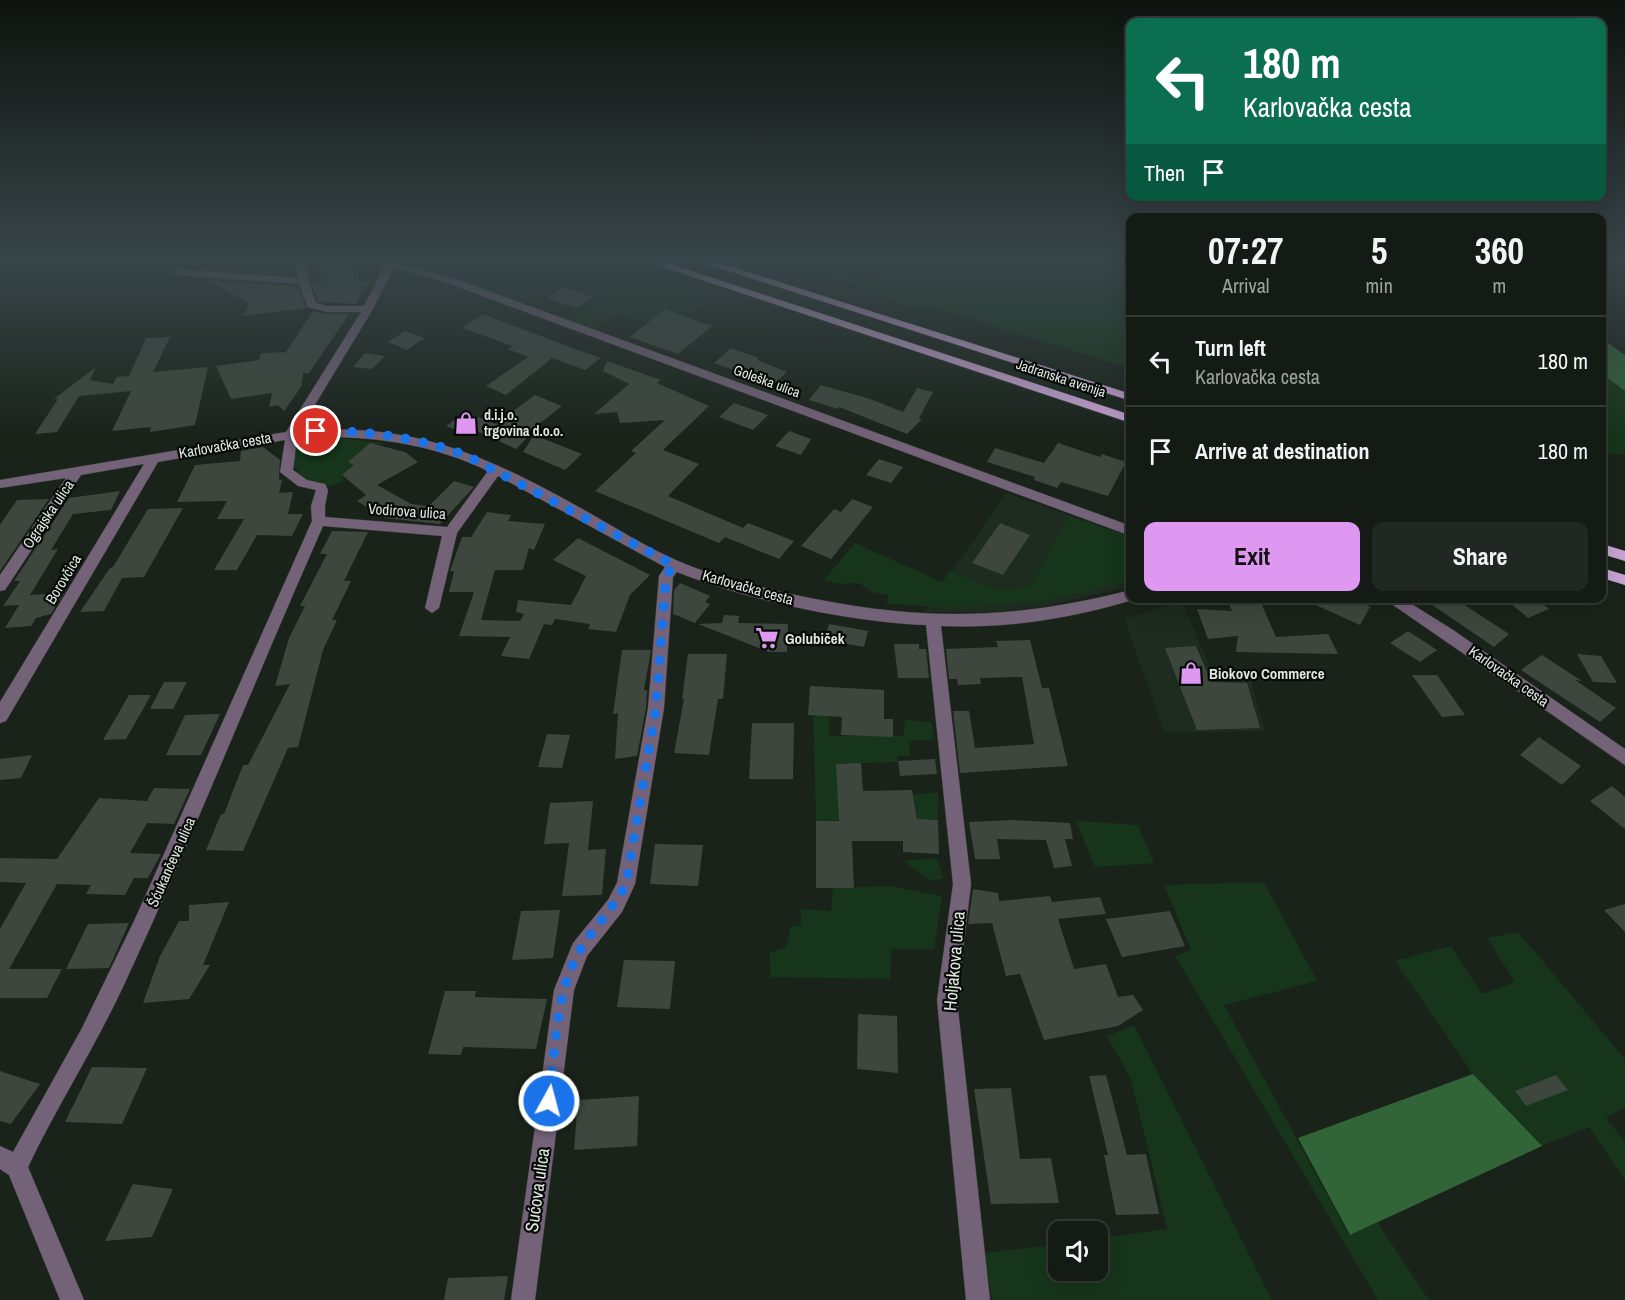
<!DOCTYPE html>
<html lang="en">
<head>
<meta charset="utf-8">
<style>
	body { margin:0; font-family:"Archivo Narrow",sans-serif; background:#212722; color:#f1f3f6; height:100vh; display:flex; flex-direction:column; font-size:22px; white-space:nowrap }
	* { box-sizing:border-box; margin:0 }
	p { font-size:20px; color:#9da1a0 }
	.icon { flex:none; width:33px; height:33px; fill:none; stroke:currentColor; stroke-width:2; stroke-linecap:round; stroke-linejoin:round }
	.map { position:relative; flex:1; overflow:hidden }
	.side { position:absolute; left:1126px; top:213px; width:480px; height:390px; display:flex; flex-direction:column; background:#141a14; border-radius:12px; box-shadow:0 6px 24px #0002,0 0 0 2px #333834 }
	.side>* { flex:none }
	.hud { position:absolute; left:1126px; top:18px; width:480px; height:183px; border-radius:12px; box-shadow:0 6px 24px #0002,0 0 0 2px #333834; background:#0b6e4f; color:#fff; overflow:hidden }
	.tools { position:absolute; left:1048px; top:1221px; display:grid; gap:12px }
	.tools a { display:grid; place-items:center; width:60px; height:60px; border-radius:12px; background:#141a14; box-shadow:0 6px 24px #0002,0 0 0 2px #333834; font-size:30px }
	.pin { position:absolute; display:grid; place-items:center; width:51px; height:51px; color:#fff; margin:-26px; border:3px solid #fff; border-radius:50%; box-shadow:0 2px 6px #0007 }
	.me { position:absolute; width:66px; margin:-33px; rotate:7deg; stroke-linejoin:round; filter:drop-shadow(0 0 4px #0008) }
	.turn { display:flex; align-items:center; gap:21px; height:126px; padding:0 18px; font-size:27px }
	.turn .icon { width:78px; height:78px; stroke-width:2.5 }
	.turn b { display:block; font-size:42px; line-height:51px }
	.then { display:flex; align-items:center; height:57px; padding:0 18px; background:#0003; gap:12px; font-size:22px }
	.eta { display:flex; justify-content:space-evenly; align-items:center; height:102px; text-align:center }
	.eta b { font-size:36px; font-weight:700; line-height:42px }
	.button { display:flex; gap:12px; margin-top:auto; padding:12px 18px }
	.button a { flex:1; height:69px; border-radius:12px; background:#df98f1; color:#111; font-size:24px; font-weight:700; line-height:69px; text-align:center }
	.button a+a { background:#212722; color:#f1f3f6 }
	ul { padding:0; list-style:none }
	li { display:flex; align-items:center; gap:18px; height:90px; padding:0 18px; border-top:2px solid #333834 }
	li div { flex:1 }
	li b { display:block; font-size:22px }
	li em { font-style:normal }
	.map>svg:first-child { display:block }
</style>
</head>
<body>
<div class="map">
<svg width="1625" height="1300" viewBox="0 0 1625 1300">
	<rect width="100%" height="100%" fill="#1a231a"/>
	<path fill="#1d2c1e" d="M500,257H589L520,303L462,281Z
		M630,275L706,302L672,330L620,314L614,315L595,330L570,320Z
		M1006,493L1131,537V586L1047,606L994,612H924Z
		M1182,602L1211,669L1247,668L1265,731L1165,733L1124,619Z"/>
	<path fill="#16351a" d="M790,257H797L874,282L902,257H1131V369L950,312L902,304L867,289L783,264Z
		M1602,374L1625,391V455L1602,453Z
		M329,437L383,443L348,462L358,466L340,478L345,480L325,488L302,478L293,464L296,441Z
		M1069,516L1131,537V580C1052,604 968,613 886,603L889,595L872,592L859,583L841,584L824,580L855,543L942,582L950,571L998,590L1030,587Z
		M813,715L829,716V736H903L905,720L932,722L933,739L909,741L910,756H897L898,762L836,764L852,820L816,821Z
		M938,792V820L918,819L913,795Z
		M1076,821L1138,825L1154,863L1095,867Z
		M937,858L943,879L929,880L904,861Z
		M1264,882L1317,981L1224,1005L1349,1235L1378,1223L1429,1300H1378L1175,956L1191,950L1164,885Z
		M889,886L942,896L934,950L892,949L890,979L771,977L769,953L786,947L791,927L801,925V909L831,911L833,888Z
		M1518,932L1625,1059V1108L1606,1118L1625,1142V1180L1589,1127L1542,1146L1473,1074L1395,961L1451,946L1482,994L1515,982L1487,938Z
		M1134,1025L1272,1300H992L984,1253L1059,1244V1270H1098V1238L1167,1229L1131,1079L1107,1036Z"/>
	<path fill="#316538" d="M1602,339L1625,355V391L1602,374Z
		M1473,1074L1542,1146L1350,1235L1298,1138Z"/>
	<path fill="#3d473e" d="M318,257H353L360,260L358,282H369L355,304L318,301L311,283H322Z
		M258,266L282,268L276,274L253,272Z
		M208,280L297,286L307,308L242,316L250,304Z
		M563,287L593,297L577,308L548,298Z
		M665,309L692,319L712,326L678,354L630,337Z
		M313,311L327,314H349L309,373H303L301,387L284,411L278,405L269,407L272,393L231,399L216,366L259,360L261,353L286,352Z
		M483,314L567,346L601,358L585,370L552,358L506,395L486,386L528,357L508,349L513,346L462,328Z
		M405,331L424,338L407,350L388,342Z
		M170,337L153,372L208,367L195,425L150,432L151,427L112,431L131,391L79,396L57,432L35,434L58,399H54L96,367L90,380L113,384L117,377L129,376L146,338Z
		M731,348L759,358L757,360L787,372L774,384L714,363Z
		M365,353L385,356L372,369L353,367Z
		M607,361L661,380L657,383L709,406L663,450L699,464L668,496L743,528L748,523L794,541L779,559L725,537L719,543L595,491L636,453L631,451L665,420L620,423L617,412L594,414L629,384L603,371Z
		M821,385L870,399L903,412L917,388L933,392L919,418L922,419L907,434L839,407L838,409L809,400Z
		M535,395L562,406L530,431L533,432L516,449L472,429L466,434L446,426L465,412L496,424Z
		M734,403L768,415L753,430L719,417Z
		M789,431L811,439L801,455L775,446Z
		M534,435L582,454L565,470L523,452Z
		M370,443L405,452L418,462L377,485L411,504L429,506L454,481L474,487L440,524L385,518L357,501L366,495L342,475L354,465L348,462Z
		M1058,443L1100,457L1102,454L1126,462L1108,496L1061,482L1057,488L1034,480L1035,477L987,462L995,448L1044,463Z
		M263,447L280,460L279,480H282L279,493L293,492L288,514H303L292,536L257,535L237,570H214L244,519H217L227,501L177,502L195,465L240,461L241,451Z
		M879,459L903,467L891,483L866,475Z
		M120,491L111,510L73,514L51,550L58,549L30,595L64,593L51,614L36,618L31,626L5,628L19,605L3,606L20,581H14L69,498Z
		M49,499L0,571V525L17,500Z
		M852,499L873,507L831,559L801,546L834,509L841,512Z
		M183,508L144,577L122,578L104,611L80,612L110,568L113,567L148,509Z
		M487,512L511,515L508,521L545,524L534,550L529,548L523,570H495L481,620L520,621L524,614L516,612L518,600L571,605L586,576L553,560L578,538L650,575L630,595L616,632L588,629L590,624L555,619L552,625L544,624L529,659L501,656L510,637L459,636L474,592H449L454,571H450L462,537H471Z
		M1000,523L1030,535L1003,575L972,563Z
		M332,531L368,532L344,581H351L332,620H337L323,650L298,747L288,748L243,851L206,850L221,814H224L243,765H248L290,684L275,686L289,638L305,606H300L327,554H320Z
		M680,583L710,596L705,602L710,604L695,623L673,614L674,590Z
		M1227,598H1259L1276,637L1328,634L1338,654L1236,652L1238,636L1208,639L1197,609L1232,611Z
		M1300,598H1353L1370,607L1360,625Z
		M1422,598H1454L1509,634L1494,647Z
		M1504,598H1535L1549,609L1528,618Z
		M724,615L739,616L738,623L788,624L787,652H769L698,624L722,623Z
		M829,624L868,631L864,647L824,640Z
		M1408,631L1437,650L1420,662L1390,643Z
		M1030,640L1042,688H1049L1068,766L960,773L953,711H969L975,748L1034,744L1022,677L980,678L981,684L958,685L957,679H949L946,649L998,647L996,641Z
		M894,644H919V649H926L929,678H898Z
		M1196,646L1211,682L1247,683L1260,728L1197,730L1165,648Z
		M622,650H651L644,690H647L646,708L637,756L615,759L618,713L613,714Z
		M688,654H727L723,699H718L709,755L674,753L684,699H682Z
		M1577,654L1601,656L1617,683L1593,682Z
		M1542,655L1582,681L1575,680L1616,708L1600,722L1521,670Z
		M1412,675H1437L1465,715L1442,717Z
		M164,682H187L173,709H150Z
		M810,686L884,690V719H893V737L841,735L842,717L808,715Z
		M129,695H151L126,739L103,740Z
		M220,714L201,755H166L185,715Z
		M752,723H794L793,779H749Z
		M547,734L570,735L562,768L538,767Z
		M1539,737L1581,766L1562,785L1520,755Z
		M32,755L21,778L0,780V759Z
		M935,759L937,774L900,776L898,761Z
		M861,763L863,791L912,790L917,819L938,820L939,854L903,852V841H852L854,888H816V821H839L836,764Z
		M1612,786L1625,797V829L1590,801Z
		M154,788L190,789L174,824L147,823L130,853L161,854L148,878H134L125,895L86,894L91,885L57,884L9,969H62L47,998H0V929L26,883L0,882V858L57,859L99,798L147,801Z
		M593,801L588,850L606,849L602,895L562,896L569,843L544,844L550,803Z
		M1012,820L1070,823L1073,839H1065L1072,866L1054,868L1046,840L997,839L1000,859H975L969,822Z
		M655,844L703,845L698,886L650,884Z
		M973,889L998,893L999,901L1050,896L1052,902L1100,897L1106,914L1058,919L1074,969L1106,964L1118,997L1133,995L1143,1010L1118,1026L1044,1040L1020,974L1006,976L992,923L968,924Z
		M229,902L203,965H210L189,999L143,1003L160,956L179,921H189V905Z
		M1625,904V932L1604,910Z
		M560,910L553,958L512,960L521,911Z
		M1170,911L1185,946L1122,957L1106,919Z
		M129,923L109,968L66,969L88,924Z
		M624,960L675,961L670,1009L617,1007Z
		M445,991H476L475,997L547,999L536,1049L463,1047L461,1055L428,1054Z
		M858,1014L897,1016L898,1073L857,1069Z
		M92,1067L147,1068L122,1124L65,1122Z
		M0,1071L40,1084L11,1124L0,1121Z
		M1106,1075L1127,1155L1146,1154L1159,1214L1116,1215L1104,1155H1108L1089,1076Z
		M1556,1075L1568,1090L1526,1106L1515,1091Z
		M1011,1088L1020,1159L1051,1158L1059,1203L991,1204L974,1089Z
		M639,1096L637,1146L574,1150L578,1100Z
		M133,1184L173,1189L152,1237L105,1241Z
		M508,1276L504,1300H444L448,1278Z"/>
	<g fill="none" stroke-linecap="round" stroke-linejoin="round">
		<g stroke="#363e36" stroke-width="1">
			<path id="minor" d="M295,257H305L308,281L316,303L327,306H364L389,257H399L397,262L458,280L1131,526V536L450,284L394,267L373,309L299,431C416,422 487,456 586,511C616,528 646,547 678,561C712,576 750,584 786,593C912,621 1006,622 1131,590V598L1136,599C1073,618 1007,629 941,626L971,884L957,1000L990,1300H966L937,1000L953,884L926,625C850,622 747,600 677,572L673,577L664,708L635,884L622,912L587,956L574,990L535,1300H511L554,990L573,943L608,900L617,883L648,708L659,576L665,567L498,476L457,533L439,608L432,613L425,608L442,536L323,526C255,679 194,835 123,987C94,1049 57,1106 28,1167L84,1300H60L9,1175L0,1169V1146L13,1152L82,1028L135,919L312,521L311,506L316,490L298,486L280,472L285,440L158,462L6,721L0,723V702L144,464L81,475L5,590L0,591V575L66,478L0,488V480L286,432L361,312H327L308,307L299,284L177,275L172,272L177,269L298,278ZM324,437C383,437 436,446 488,471L447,527L325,517V506L328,490L325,484L307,480L293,470L297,439Z
				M1383,598H1402L1453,630L1625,749V765Z"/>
		</g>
		<g stroke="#363e36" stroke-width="1">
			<path id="major" d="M633,257H649L1131,415V423Z
				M685,257H701L1131,394V401Z
				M1602,544L1625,551V561L1602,554Z
				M1602,568L1625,575V585L1602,578Z"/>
		</g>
		<use href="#minor" fill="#746278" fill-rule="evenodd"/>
		<use href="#major" fill="#c9a3d3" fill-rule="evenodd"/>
	</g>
	<linearGradient id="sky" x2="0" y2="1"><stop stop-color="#0e130e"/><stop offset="0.59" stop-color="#384549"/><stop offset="1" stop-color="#384549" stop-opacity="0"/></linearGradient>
	<rect width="1625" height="439" fill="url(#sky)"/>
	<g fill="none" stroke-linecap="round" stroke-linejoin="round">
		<path stroke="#1a73e8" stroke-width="10" stroke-dasharray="0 18" d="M316,431C368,431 415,437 465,455L674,565L666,576L656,708L626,884C613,909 593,928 579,952C555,993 555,1055 549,1101"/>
	</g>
	<defs>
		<g id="shop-bare" transform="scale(1.8)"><path d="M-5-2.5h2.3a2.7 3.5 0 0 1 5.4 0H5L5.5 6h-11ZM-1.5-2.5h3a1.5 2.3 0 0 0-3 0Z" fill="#df98f1" stroke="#070b08" stroke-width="2.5" paint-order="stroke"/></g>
		<g id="supermarket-bare" transform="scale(1.8)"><path d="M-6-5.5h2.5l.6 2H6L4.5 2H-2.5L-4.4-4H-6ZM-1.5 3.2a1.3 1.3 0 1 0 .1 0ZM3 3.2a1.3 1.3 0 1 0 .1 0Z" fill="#df98f1" stroke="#070b08" stroke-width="2.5" paint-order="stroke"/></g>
	</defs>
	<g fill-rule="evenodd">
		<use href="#shop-bare" x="466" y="423"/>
		<use href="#supermarket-bare" x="767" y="638"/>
		<use href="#shop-bare" x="1191" y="673"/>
	</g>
	<g text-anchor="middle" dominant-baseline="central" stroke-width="4.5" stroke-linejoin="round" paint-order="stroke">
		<g font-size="14" fill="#e0e6e0" stroke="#070b08">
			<text transform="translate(1061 378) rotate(18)">Jadranska avenija</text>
			<text transform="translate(767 381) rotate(20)">Goleška ulica</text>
		</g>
		<g font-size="14" font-weight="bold" fill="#e0e6e0" stroke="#070b08" text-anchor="start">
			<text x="484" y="415">d.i.j.o.<tspan x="484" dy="16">trgovina d.o.o.</tspan></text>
		</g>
		<g font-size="15" fill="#e0e6e0" stroke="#070b08">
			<text transform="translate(225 445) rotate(-10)">Karlovačka cesta</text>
			<text transform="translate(407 511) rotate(4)">Vodirova ulica</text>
			<text transform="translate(48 514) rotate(-56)">Ograjska ulica</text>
			<text transform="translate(63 579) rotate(-59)">Borovčica</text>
			<text transform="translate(748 587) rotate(16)">Karlovačka cesta</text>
			<text transform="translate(1509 676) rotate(35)">Karlovačka cesta</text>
			<text transform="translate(171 862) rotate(-66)">Šćukančeva ulica</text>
		</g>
		<g font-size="15" font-weight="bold" fill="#e0e6e0" stroke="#070b08" text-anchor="start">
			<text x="785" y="638">Golubiček</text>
			<text x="1209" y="673">Biokovo Commerce</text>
		</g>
		<g font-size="18" fill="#e0e6e0" stroke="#070b08">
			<text transform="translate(954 961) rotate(-85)">Holjakova ulica</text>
			<text transform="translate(537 1190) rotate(-82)">Sućova ulica</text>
		</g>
	</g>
</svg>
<div class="tools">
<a><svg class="icon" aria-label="sound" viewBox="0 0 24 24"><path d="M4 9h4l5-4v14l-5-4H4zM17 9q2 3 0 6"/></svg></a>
</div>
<div class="pin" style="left:316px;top:431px;background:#d93025"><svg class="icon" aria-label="arrive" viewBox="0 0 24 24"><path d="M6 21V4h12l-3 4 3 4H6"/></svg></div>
<svg class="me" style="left:549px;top:1101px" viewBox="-20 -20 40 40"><circle r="17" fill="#1a73e8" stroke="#fff" stroke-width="3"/><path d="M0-11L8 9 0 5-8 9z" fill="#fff"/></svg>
<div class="hud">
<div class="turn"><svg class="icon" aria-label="left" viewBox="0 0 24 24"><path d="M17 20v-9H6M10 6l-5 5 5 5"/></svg><div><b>180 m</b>Karlovačka cesta</div></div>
<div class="then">Then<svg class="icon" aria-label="arrive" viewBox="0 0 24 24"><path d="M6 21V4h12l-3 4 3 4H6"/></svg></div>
</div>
<section class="side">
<div class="eta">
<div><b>07:27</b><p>Arrival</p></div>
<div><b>5</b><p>min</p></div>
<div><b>360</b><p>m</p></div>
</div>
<ul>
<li><svg class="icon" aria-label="left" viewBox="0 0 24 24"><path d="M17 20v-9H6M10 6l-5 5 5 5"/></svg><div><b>Turn left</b><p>Karlovačka cesta</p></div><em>180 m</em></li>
<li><svg class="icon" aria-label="arrive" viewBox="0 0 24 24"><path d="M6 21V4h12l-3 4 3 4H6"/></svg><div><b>Arrive at destination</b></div><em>180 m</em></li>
</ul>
<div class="button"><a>Exit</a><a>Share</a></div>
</section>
</div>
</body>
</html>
